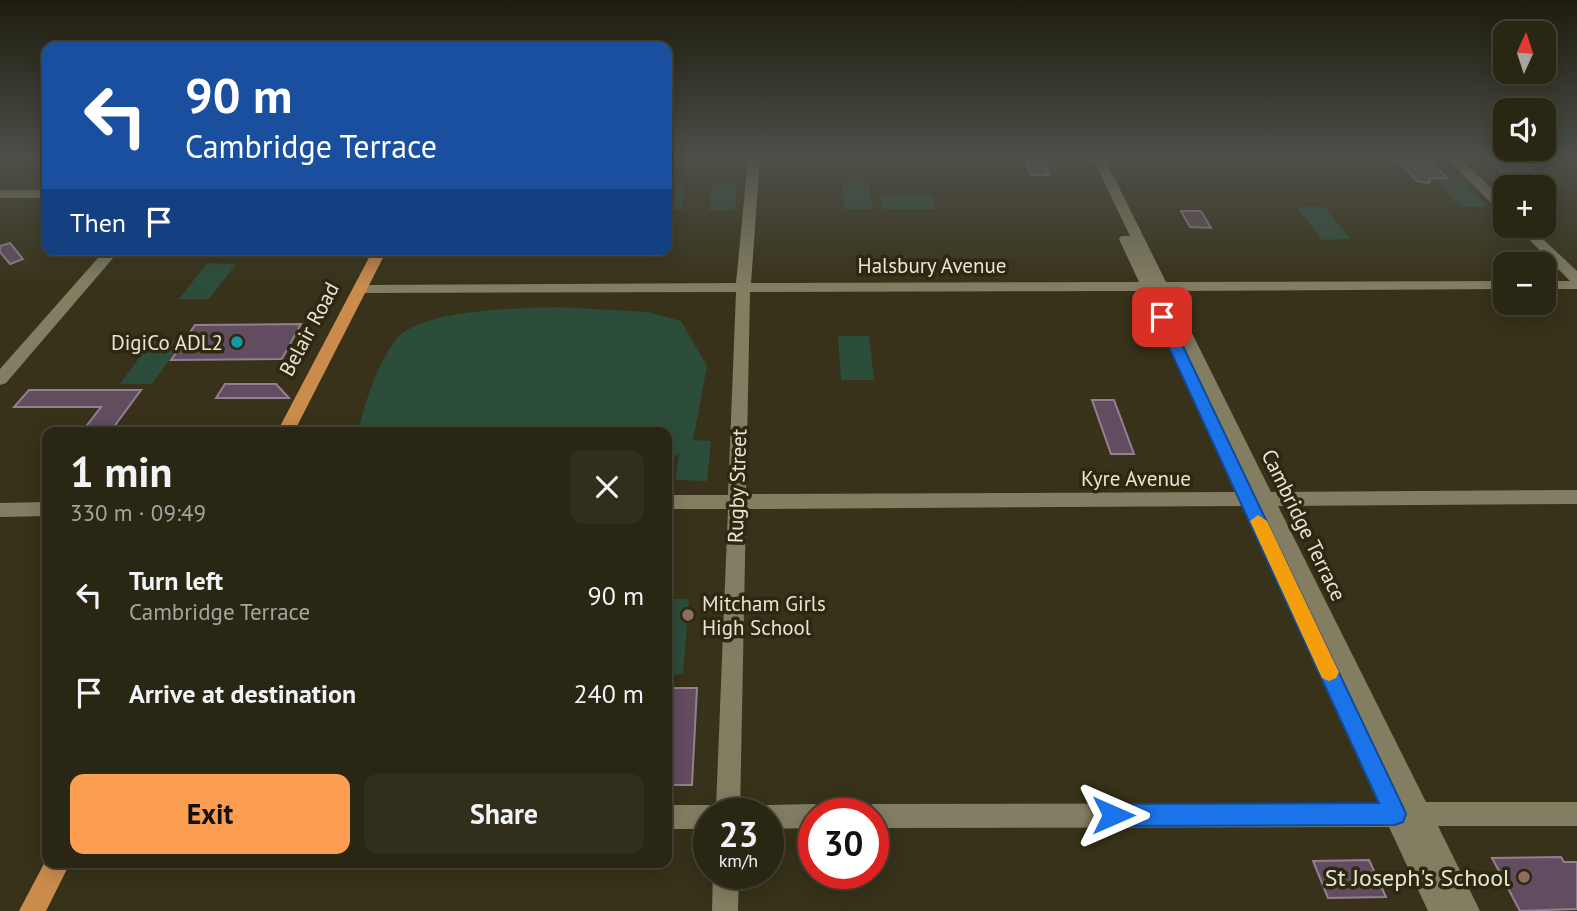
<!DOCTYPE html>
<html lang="en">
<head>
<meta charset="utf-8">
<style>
	body { margin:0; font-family:"PT Sans",sans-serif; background:#312e1c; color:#f1f3f6; height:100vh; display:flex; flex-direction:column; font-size:26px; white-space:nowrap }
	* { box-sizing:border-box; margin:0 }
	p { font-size:23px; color:#a5a5a0 }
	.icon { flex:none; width:38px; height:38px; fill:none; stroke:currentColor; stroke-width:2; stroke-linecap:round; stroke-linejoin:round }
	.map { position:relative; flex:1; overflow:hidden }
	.drawer { position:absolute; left:42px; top:427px; width:630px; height:441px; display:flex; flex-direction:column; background:#292613; border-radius:14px; box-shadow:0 4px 18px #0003,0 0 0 2px #454333 }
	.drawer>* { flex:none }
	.hud { position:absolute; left:42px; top:42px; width:630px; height:214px; border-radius:14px; box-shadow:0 4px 18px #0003,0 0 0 2px #454333; background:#1a4fa0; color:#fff; overflow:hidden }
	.needle { width:46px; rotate:3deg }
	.tools { position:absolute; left:1493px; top:21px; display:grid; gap:14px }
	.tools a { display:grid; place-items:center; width:63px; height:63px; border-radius:14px; background:#292613; box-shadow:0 4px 18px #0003,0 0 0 2px #454333; font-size:35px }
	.speed { position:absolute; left:693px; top:798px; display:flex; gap:14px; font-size:35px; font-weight:700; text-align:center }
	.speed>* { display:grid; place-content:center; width:91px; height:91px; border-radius:50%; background:#292613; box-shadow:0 4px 18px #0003,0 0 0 2px #454333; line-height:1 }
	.speed small { font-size:18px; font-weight:400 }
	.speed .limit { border:10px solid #d22; background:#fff; color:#111 }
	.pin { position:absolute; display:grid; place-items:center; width:60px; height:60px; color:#fff; margin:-30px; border-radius:14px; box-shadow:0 4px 10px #0006 }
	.me { position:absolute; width:77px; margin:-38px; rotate:90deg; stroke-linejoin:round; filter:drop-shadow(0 0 5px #0008) }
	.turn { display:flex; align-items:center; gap:24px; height:147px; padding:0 28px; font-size:32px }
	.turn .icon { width:91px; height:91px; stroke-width:2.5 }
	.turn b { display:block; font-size:49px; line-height:60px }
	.then { display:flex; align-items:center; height:66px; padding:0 28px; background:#0003; gap:14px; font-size:26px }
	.round { display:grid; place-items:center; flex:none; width:74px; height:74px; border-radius:14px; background:#312e1c }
	.head { display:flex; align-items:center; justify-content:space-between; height:119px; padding:0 28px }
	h1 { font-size:42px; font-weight:700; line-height:52px }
	.action { display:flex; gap:14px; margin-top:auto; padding:14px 28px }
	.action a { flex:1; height:80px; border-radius:14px; background:#fc9e52; color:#111; font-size:28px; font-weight:700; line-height:80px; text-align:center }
	.action a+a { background:#312e1c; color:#f1f3f6 }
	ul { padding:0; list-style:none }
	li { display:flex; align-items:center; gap:21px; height:98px; padding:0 28px }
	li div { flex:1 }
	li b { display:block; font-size:26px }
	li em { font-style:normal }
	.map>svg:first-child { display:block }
</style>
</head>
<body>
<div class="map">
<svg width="1577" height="911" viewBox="0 0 1577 911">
	<rect width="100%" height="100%" fill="#373219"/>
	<path fill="#2d4d3b" d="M1434,178H1460L1488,207H1460Z
		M842,182H869L872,209H844Z
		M667,183H685L682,210H667Z
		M712,183H737L735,210H709Z
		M881,195H933L936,209H882Z
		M1297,207H1325L1350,239L1322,240Z
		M207,263L236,264L209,299H179Z
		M556,307L648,312L681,321L707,366L693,440L711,441L707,481L675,480L679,453L667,464V432L358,431C366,400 376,367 395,341C418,308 518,309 556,307Z
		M838,336H869L874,380H841Z
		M152,341H183L152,384H120Z
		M667,599H689L683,674L667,675Z"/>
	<path fill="#624d60" stroke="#947e92" stroke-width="2" d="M1397,159H1429L1447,178H1431L1429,183L1417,181Z
		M1488,159H1519L1550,187H1522L1515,184Z
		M1025,160H1044L1049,175H1031Z
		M1181,211H1201L1211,228L1190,227Z
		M10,243L23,259L10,264L0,252V246Z
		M301,324L282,359L171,360L195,325Z
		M225,384H276L289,398H216Z
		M29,390H141L113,428L104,429H84L101,407H14Z
		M1092,400H1114L1134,454H1111Z
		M667,688H697L692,785H667Z
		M1561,857L1564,862H1577V909L1520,911L1492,858Z
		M1369,860L1386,897L1328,898L1313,861Z"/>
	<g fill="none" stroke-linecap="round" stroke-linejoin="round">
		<path fill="#837e62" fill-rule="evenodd" d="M748,159H760L751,283L1139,282L1119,239L1121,236H1130L1093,159H1105L1166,282L1505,281V289L1171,291L1271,492L1577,490V504L1278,506L1426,802H1577V826H1438L1480,911H1428L1389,827L873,828V814H862L864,807L873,804L1378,803L1242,506L746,509L740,814H709V829H667V805H709L716,808L728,509H667V495H728L736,292L360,293L353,289L360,285L736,283ZM1143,291L1235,492L746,494L750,292Z
			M1448,159H1461L1505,202V213L1500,212Z
			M0,190H47V198H0Z
			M1516,226H1529L1577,271V289H1544V281H1570Z
			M105,250H120L6,383L0,385V369Z
			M47,502V516L0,517V503Z
			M814,804L823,807L825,814H814V828L768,829V814H757L759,808L768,805Z
			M713,873H739L738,911H712Z"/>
		<path fill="#ca8b4d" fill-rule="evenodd" d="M373,250H387L294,432H277Z
			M47,858V863H70L46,911H19Z"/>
	</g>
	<linearGradient id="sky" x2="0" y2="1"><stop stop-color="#1e1c0e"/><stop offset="0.55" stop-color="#4d4f49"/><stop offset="1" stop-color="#4d4f49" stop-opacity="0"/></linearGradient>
	<rect width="1577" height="287" fill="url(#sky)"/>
	<path fill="#1a73e8" stroke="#114b97" stroke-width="2" d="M1162,313L1169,317L1403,807L1406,814L1403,822L1395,825L1113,826L1106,823L1102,815L1106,808L1113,804L1379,803L1155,317Z"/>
	<path fill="#f59e0b" d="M1258,515L1267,521L1336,666L1339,672L1336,678L1329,681L1322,678L1250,521Z"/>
	<circle fill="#0f9aa8" stroke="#2d280f" stroke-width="2.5" cx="237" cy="342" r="7"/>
	<g fill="#8d6e63" stroke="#2d280f" stroke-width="2.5">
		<circle cx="688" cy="615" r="7"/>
		<circle cx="1524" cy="877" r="7"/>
	</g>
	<g text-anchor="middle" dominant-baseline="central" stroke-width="7" stroke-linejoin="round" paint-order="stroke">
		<g font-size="21" fill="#e8e5d6" stroke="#2d280f">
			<text x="932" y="265">Halsbury Avenue</text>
			<text transform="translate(309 329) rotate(-62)">Belair Road</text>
			<text x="1136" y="478">Kyre Avenue</text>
			<text transform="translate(737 486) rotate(-88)">Rugby Street</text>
			<text transform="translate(1304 525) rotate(64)">Cambridge Terrace</text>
		</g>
		<g font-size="21" fill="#e8e5d6" stroke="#2d280f" text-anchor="end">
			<text x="223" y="342">DigiCo ADL2</text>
			<text x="702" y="603" text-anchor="start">Mitcham Girls<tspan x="702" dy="24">High School</tspan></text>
		</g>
		<g font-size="24" fill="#e8e5d6" stroke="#2d280f" text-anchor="end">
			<text x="1510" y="877">St Joseph's School</text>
		</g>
	</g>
</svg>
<div class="tools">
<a><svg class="needle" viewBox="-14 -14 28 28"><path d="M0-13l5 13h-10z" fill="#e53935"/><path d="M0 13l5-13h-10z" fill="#a5a5a0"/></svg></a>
<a><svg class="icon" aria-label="sound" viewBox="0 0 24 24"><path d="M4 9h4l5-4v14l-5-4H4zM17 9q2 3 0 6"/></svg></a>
<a>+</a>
<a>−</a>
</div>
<div class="speed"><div>23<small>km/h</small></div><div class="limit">30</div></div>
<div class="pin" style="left:1162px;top:317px;background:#d93025"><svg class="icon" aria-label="arrive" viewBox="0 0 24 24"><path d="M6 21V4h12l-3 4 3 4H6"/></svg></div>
<svg class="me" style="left:1113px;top:815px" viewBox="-20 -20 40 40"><path d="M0-17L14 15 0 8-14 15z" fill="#1a73e8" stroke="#fff" stroke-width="4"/></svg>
<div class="hud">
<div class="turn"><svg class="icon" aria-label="left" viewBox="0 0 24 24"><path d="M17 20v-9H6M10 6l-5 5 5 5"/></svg><div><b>90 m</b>Cambridge Terrace</div></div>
<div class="then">Then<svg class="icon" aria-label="arrive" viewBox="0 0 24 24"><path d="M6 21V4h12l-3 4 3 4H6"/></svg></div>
</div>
<section class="drawer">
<div class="head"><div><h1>1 min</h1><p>330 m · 09:49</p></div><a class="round"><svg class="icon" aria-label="close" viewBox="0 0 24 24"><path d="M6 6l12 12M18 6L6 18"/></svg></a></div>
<ul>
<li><svg class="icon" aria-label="left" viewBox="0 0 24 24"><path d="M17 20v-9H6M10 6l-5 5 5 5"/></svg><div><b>Turn left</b><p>Cambridge Terrace</p></div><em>90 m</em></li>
<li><svg class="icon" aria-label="arrive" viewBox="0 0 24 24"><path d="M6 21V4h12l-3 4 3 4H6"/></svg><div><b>Arrive at destination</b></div><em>240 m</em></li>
</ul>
<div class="action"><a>Exit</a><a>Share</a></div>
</section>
</div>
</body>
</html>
